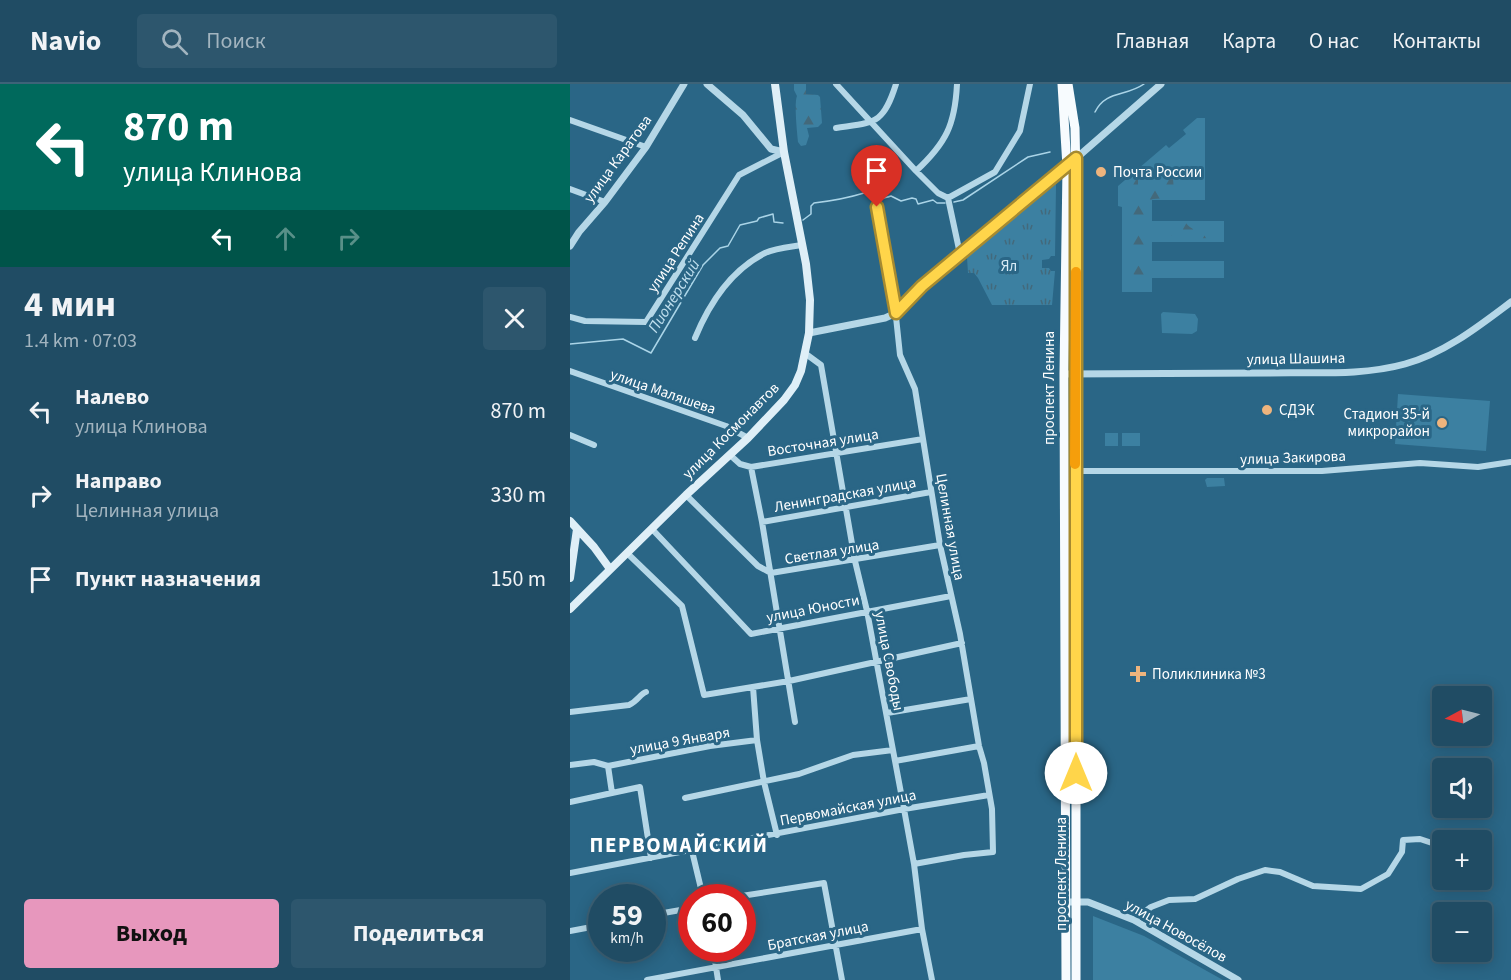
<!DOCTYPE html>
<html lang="ru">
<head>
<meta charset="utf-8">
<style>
	body { margin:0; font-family:"Source Sans 3",sans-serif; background:#2d566d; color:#f1f3f6; height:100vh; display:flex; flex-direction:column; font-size:22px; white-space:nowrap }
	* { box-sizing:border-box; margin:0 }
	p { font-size:20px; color:#a2b4bf }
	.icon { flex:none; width:33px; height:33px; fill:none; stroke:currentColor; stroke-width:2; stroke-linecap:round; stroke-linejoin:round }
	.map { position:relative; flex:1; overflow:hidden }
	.panel { display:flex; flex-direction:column; background:#204c64; width:570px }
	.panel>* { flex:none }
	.hud { background:#00695c; color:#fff; overflow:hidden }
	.needle { width:39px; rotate:263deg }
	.controls { position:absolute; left:862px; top:602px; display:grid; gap:12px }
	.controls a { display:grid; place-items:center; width:60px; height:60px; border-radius:6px; background:#204c64; box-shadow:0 3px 15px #0003,0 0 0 2px #3d6378; font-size:30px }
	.speed { position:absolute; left:18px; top:800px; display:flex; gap:12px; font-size:30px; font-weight:700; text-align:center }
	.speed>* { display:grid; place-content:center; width:78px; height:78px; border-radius:50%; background:#204c64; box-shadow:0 3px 15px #0003,0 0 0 2px #3d6378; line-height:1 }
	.speed small { font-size:15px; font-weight:400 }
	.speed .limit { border:9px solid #d22; background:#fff; color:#111 }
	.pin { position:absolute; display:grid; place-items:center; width:51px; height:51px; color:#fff; margin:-62px -26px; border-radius:50% 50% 50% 0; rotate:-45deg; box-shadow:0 0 6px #0007 }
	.pin .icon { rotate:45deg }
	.me { position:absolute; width:66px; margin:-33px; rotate:0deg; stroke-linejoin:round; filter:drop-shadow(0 0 4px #0008) }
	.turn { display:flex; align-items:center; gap:21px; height:126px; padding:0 24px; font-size:27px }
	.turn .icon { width:78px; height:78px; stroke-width:2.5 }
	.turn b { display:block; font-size:42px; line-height:51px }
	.lanes { display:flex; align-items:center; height:57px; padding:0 24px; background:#0003; justify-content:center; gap:30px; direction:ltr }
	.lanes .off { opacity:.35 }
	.round { display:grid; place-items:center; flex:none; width:63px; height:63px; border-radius:6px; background:#2d566d }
	.summary { display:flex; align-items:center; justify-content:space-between; height:102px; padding:0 24px }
	h1 { font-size:36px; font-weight:700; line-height:45px }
	.action { display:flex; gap:12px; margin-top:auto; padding:12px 24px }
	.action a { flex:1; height:69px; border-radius:6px; background:#e797bd; color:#111; font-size:24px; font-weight:700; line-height:69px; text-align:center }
	.action a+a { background:#2d566d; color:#f1f3f6 }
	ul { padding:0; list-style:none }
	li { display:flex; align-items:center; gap:18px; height:84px; padding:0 24px }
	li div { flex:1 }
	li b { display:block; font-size:22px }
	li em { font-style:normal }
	header { display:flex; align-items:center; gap:36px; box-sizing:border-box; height:84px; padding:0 30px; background:#204c64; border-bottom:2px solid #3d6378 }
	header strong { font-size:28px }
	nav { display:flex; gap:33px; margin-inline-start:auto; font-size:21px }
	.search { width:420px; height:54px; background:#2d566d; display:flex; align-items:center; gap:15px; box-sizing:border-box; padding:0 21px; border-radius:6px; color:#a2b4bf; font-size:22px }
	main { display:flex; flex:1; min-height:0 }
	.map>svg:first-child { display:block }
</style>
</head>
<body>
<header>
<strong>Navio</strong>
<div class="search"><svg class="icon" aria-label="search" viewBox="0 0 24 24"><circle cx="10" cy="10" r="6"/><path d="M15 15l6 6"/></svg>Поиск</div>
<nav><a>Главная</a><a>Карта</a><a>О нас</a><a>Контакты</a></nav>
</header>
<main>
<section class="panel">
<div class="hud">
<div class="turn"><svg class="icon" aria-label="left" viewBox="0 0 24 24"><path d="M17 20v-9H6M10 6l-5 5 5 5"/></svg><div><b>870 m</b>улица Клинова</div></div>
<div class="lanes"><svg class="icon" aria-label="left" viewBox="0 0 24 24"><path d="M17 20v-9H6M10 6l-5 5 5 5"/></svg><svg class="icon off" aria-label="ahead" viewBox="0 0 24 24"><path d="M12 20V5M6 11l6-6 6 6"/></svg><svg class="icon off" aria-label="right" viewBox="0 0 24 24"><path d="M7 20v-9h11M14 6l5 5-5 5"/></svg></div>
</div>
<div class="summary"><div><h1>4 мин</h1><p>1.4 km · 07:03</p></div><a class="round"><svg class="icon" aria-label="close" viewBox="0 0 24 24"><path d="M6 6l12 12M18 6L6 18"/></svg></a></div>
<ul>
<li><svg class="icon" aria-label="left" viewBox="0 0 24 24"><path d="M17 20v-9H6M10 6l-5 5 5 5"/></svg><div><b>Налево</b><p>улица Клинова</p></div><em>870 m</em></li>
<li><svg class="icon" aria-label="right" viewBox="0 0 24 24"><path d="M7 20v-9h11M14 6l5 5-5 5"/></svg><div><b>Направо</b><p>Целинная улица</p></div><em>330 m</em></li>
<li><svg class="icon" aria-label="arrive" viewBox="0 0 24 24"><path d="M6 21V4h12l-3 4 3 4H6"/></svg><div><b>Пункт назначения</b></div><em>150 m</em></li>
</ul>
<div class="action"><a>Выход</a><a>Поделиться</a></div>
</section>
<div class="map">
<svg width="941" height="896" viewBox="0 0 941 896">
	<defs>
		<pattern id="forest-firs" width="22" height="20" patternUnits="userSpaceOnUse" patternTransform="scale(1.5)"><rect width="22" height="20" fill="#3c80a1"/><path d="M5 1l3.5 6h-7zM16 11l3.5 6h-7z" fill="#43697b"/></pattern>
		<pattern id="park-tufts" width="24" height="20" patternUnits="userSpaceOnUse" patternTransform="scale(1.5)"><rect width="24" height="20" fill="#3c80a1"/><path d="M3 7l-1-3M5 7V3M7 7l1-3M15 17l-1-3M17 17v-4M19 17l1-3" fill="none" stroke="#43697b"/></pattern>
	</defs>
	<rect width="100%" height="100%" fill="#2a6686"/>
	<path fill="#3c80a1" d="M627,34H635V116H582V137H654V158H582V177H654V194H582V208H552V123L548,122V102L596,61L599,64L616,50L613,46Z
		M593,228L625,230L628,235L627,247L622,250L592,249L591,230Z
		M828,310L920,317L916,367L825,360Z
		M535,349H548V362H535Z
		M552,349H570V362H552Z
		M637,394H654L655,402L637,403L635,396Z
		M523,832L574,852L653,896H523Z"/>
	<path fill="url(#forest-firs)" d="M224,0H236V10L248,11L250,13L252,39L248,43L237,44L239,52L236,61L231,62L228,58C227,48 224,19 227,12L224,6Z
		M604,85L605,87L603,95L604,106L600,108L597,114L583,115L580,117L577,151L579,170L576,172L558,171C555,160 558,152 568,147L570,136L560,135C554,123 558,102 567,92L568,93V108L572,114L577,115Z
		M593,138L606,143L616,139C621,146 628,147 637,146L638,141L641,144L640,154L610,155L600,151L602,146L592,143L591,140Z
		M559,177H563L566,182L574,181L579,194L577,197L572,199L566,192L558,187L557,178Z"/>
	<path fill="url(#park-tufts)" d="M486,100L485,172H481L479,175L472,176V184H479L481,187H485L482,221H422L408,194L404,189H398L397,173Z"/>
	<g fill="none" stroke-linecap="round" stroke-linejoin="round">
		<path stroke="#aad4e7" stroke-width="1.5" d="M525,28C536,6 556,13 574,0
			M384,118L393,116L458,73L480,68
			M233,136L241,130V122L244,119C261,117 278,114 294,109C302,108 306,114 312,114C315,114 318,113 321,112L331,117L342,114L346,115L348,120L363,116L367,119H375
			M0,260L53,255L81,269L133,181L150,164L158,162L170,141L187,137L189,134L203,130L204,138L213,139"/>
		<path stroke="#b5d7e7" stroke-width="6" d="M266,0L346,87L368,109L378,114L390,170
			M0,36L76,63
			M266,44C305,38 313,41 326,0
			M346,87C376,59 385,41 387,0
			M0,105L35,118
			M378,114L425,88L450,47L460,0
			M307,123L326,233L330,271L345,305L370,461L390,550L409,662L414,679L422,725L423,768L394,771L344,780
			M0,233L15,237L76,238L169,91L214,68
			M125,254C139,220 161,186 195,169C206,164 220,163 232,161
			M236,270L251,281L285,477L297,527L334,725L344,780L352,845L362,896
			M0,287L156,342L178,354
			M0,351L24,361
			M160,371L170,380L181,383L353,355
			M181,383L192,438L225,638
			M505,387H752L850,379L908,383L941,378
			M116,411L188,482L201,489L370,461
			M192,438L361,408
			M82,445L181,550L381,512
			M57,469L112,522L134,611L219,597L392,559
			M183,603L187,656L194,698L207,751
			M0,628L59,621C68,617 70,610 76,608
			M317,629L401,615
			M325,677L409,662
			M0,681L24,678L38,682
			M115,714L229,690L283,671L323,666
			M0,718L42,709
			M122,767L133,813
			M81,774L70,703L42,709L38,682L140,662L187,656
			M0,789L334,725L419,711
			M165,813L254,799L272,896
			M82,831L122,824
			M564,836L581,823L599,816L625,815L668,795L695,786L710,788L743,802L791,805L818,790L832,768L833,756L850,755L865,760
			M0,847L32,841
			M143,864L148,896
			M77,896L352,845"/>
		<path stroke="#b5d7e7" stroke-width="7" d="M137,0L173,31L201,65L214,68
			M0,162L9,148L35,118L76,63L114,0
			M239,249L315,234L326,229L352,202L487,91L591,0
			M494,290C562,290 631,289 699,289C744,288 792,292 835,280C875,269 909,242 941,218
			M496,818H518L564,836L668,896"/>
		<path stroke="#dfeff7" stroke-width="8" d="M0,437L24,463L40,485
			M0,494L7,445
			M0,525L116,411L178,354L214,316L225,301L231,287L239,249L240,216L236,180L214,68L205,0"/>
		<path stroke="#f7fbfe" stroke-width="9" d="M492,0L497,83L494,290L496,896
			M498,0L505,44L506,93V896"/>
	</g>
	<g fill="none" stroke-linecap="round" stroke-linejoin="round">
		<g stroke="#a68a30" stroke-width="15">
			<path id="route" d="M307,123L326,229L352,202L506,74V689"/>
		</g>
		<use href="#route" stroke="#ffd54a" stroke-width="10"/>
		<path stroke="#f59e0b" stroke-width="10" d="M505,380L506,188"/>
	</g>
	<g fill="#eeb47d" stroke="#2a6686" stroke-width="2">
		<circle cx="531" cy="88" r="6"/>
		<circle cx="697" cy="326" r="6"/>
		<circle cx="872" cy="339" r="6"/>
		<path d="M565 581h6v6h6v6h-6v6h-6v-6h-6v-6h6z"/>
	</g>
	<g text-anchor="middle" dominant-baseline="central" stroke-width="6" stroke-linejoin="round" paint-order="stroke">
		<g font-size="15" fill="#fff" stroke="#2a6686">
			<text transform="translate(48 75) rotate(-54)">улица Каратова</text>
			<text transform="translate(106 169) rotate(-57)">улица Репина</text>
			<text transform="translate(726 275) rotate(-1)">улица Шашина</text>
			<text transform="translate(479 304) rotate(-90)">проспект Ленина</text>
			<text transform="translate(93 308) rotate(19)">улица Маляшева</text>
			<text transform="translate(161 347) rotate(-45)">улица Космонавтов</text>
			<text transform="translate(253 359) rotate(-9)">Восточная улица</text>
			<text transform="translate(723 374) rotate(-2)">улица Закирова</text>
			<text transform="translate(275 411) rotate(-10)">Ленинградская улица</text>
			<text transform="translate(380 443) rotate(80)">Целинная улица</text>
			<text transform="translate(262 468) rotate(-9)">Светлая улица</text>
			<text transform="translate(243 525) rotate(-11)">улица Юности</text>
			<text transform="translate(319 577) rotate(79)">улица Свободы</text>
			<text transform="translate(110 657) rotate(-10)">улица 9 Января</text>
			<text transform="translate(278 724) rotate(-11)">Первомайская улица</text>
			<text transform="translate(491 790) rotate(-90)">проспект Ленина</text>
			<text transform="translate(606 847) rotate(29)">улица Новосёлов</text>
			<text transform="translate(248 852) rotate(-11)">Братская улица</text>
		</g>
		<g font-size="15" fill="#fff" stroke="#2a6686" text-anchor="start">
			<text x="543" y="88">Почта России</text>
			<text x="709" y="326">СДЭК</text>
			<text x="860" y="330" text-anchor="end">Стадион 35-й<tspan x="860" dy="17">микрорайон</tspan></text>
			<text x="582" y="590">Поликлиника №3</text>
		</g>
		<g font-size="15" fill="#d9ecf6" stroke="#2a6686">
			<text x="439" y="182">Ял</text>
		</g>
		<g font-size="16" font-style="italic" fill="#c1e0ef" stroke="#2a6686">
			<text transform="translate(104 212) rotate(-58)">Пионерский</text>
		</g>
		<g font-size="21" font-weight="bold" letter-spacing="1.5" fill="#fff" stroke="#2a6686">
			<text x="109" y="761">ПЕРВОМАЙСКИЙ</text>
		</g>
	</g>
</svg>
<div class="controls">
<a><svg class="needle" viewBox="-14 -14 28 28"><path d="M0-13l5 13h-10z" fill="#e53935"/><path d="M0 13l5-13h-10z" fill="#a2b4bf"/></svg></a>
<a><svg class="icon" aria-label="sound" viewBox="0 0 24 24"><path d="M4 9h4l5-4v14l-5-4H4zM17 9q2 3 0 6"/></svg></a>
<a>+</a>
<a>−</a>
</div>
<div class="speed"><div>59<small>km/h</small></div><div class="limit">60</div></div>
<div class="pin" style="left:307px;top:123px;background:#d93025"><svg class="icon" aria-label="arrive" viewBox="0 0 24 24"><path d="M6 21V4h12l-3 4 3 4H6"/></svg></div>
<svg class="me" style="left:506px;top:689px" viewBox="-20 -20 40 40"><circle r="19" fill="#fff"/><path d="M0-13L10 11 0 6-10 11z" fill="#ffd54a"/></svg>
</div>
</main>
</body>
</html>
